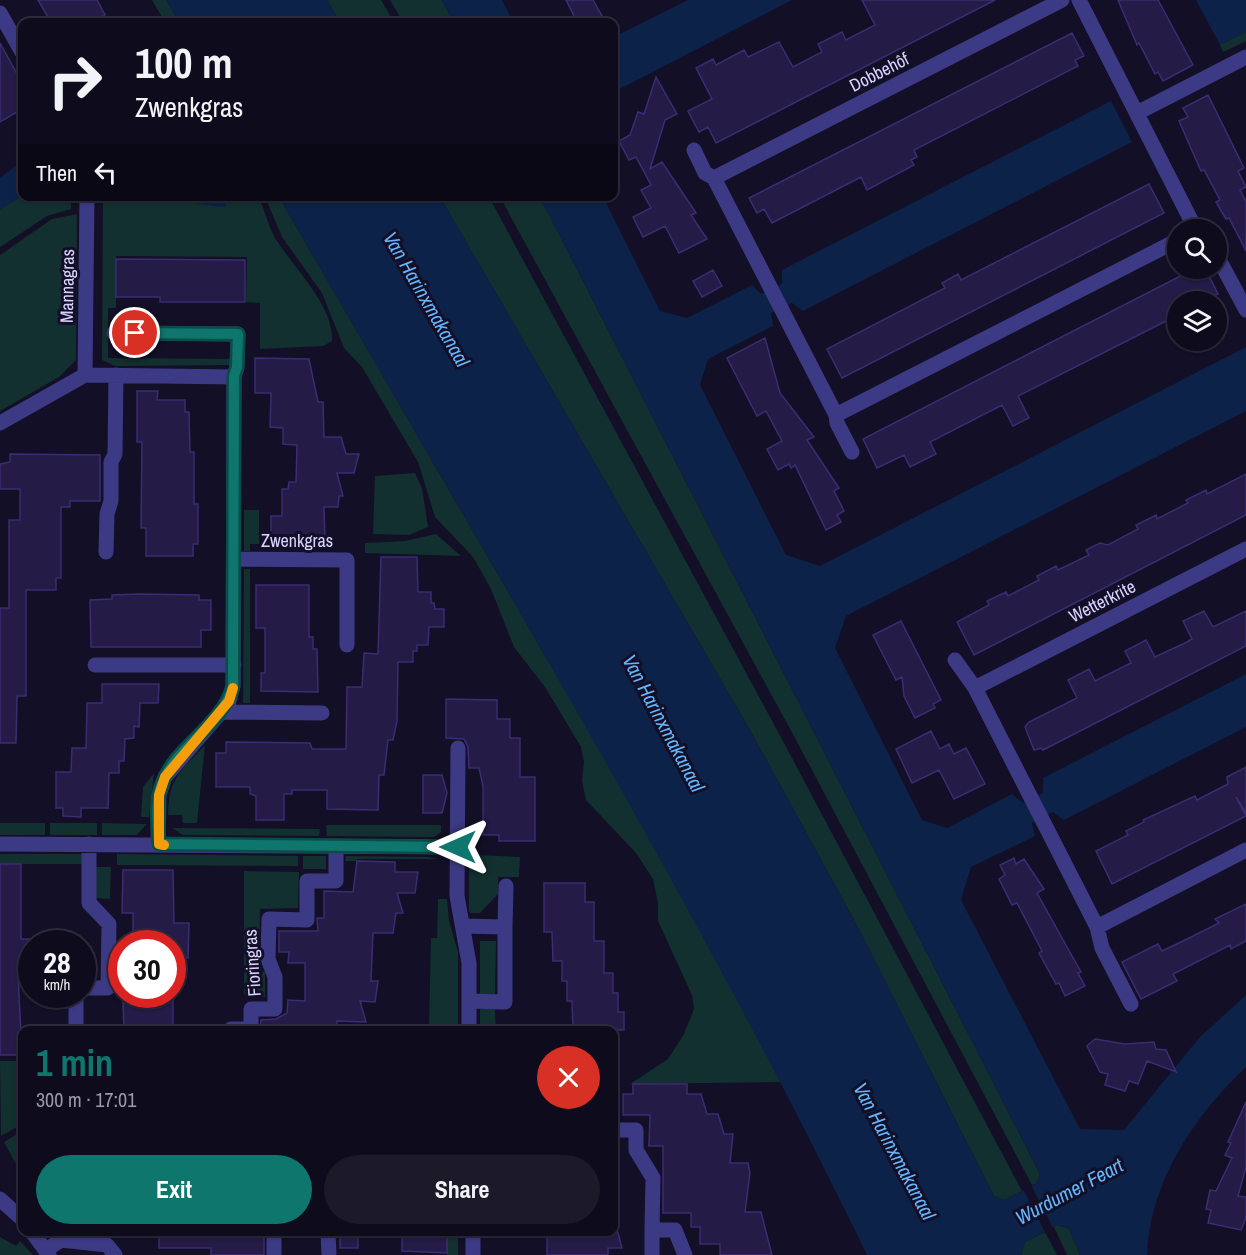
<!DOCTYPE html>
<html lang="en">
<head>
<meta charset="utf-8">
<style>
	body { margin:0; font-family:"Archivo Narrow",sans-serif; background:#1c1929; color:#f1f3f6; height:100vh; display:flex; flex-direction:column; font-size:22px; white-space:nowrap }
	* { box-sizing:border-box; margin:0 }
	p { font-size:20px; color:#9b9ba3 }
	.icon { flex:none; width:33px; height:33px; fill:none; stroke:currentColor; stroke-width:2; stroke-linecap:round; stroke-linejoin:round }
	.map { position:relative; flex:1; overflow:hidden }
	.side { position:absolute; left:18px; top:1026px; width:600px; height:210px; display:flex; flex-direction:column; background:#0e0b1c; border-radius:12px; box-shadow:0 2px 4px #0004,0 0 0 2px #2e2b3b }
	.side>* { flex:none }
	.hud { position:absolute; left:18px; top:18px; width:600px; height:183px; border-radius:12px; box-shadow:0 2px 4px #0004,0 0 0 2px #2e2b3b; background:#0e0b1c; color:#f1f3f6; overflow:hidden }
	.tools { position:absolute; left:1167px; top:219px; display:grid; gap:12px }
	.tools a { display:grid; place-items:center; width:60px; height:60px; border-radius:50%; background:#0e0b1c; box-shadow:0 2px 4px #0004,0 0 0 2px #2e2b3b; font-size:30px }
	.speed { position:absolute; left:18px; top:930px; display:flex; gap:12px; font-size:30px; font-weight:700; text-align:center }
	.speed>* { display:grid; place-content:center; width:78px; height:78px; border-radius:50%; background:#0e0b1c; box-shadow:0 2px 4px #0004,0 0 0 2px #2e2b3b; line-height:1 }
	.speed small { font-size:15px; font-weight:400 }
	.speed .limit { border:9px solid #d22; background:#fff; color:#111 }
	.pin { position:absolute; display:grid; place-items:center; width:51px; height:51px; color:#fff; margin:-26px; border:3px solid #fff; border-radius:50%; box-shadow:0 2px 6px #0007 }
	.me { position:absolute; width:66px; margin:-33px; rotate:270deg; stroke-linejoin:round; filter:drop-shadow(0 0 4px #0008) }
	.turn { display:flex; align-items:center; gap:21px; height:126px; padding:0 18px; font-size:27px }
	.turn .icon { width:78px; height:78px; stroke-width:2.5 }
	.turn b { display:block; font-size:42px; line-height:51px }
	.then { display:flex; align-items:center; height:57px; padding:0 18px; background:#0003; gap:12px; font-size:22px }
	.round { display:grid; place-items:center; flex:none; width:63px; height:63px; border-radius:32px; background:#1c1929 }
	.overview { display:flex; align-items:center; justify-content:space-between; height:102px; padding:0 18px }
	h1 { font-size:36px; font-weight:700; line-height:45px; color:#0f766e }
	.primary-button { display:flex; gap:12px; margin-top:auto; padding:12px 18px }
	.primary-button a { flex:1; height:69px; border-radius:36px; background:#0f766e; color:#fff; font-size:24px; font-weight:700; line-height:69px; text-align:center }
	.primary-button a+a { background:#1c1929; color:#f1f3f6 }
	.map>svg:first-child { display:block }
</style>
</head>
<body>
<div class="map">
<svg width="1246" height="1255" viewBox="0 0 1246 1255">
	<rect width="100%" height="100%" fill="#130f26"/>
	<path fill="#12302f" d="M152,0H166L179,22H165Z
		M327,0H381L394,22H340Z
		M390,0H442L453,22H403Z
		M1246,32V41L1223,52L1220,45Z
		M22,196L71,197V209L47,216L0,247V209Z
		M103,197H154L225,207L227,197H258C265,209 267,223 274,236C291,266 334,304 332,341L323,346L260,349V303L246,302L247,257L116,256V308H108V358L231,359V365L115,366L102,360Z
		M265,197H279L626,795L782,1082L630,1084L668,1059L684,1034L694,1009L692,995L658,921V903L653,879L636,853L586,800L582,781L584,762L581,747L545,687L514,647L491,589L473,557L435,517L418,462L362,367L344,348L322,293L282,237Z
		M440,197H489L784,743L1022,1191L1004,1200L994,1196L854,920L750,730Z
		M500,197H540L1040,1174L1036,1184L1032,1185L795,738Z
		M77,214L76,360L59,377L0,411V255L52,219Z
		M415,473L422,488L428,527L409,535L373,534L375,476Z
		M244,510H259V544H250V551H244Z
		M436,534L461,556L365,553V543L405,541Z
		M244,569H250V703H243Z
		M205,745L197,823H183L182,815H168C169,777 180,772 205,745Z
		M154,773L149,817H141L143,787Z
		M0,823H45V835H0Z
		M50,823H97V835H50Z
		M102,823L147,824L137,835H102Z
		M326,825H441V832L434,837L327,836Z
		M172,828L320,829L319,836L183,835Z
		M0,854H82V864H0Z
		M117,854L298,856V866L117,865Z
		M475,855L520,857L519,877H498V894L480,913H470L469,910V857Z
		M303,856H326V869H303Z
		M346,856L428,857L438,859H357V861H345Z
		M96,867H111L110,899L96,898Z
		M244,871L299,872L298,908L260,909L259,971L265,972V997H246L244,993Z
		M438,899H447L449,921L458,952V1030H402V1028H429L431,938H437Z
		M480,941H496L495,995L480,994Z
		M480,1009H495L496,1030H480Z
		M0,1061H22V1124L1,1136Z
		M22,1131V1175L4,1142Z
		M1058,1225L1069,1229L1080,1255H1067L1054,1227Z
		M447,1232H458V1255H447Z
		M1045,1232L1057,1255H1021L1025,1242Z
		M0,1237L16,1246L20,1241L33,1255H0Z"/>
	<path fill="#0c2248" d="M166,0H327L340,22H179Z
		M442,0H502L513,22H453Z
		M688,0H792L614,92V37Z
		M1196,0H1246V32L1220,45Z
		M1111,101L1132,142L803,311L792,303L771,313L773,326L708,359L700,385L786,555L820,566L1246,347V411L846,616L835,648L922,820L947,828L1012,794L1023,803L1043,793V778L1246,674V727L1064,820L1053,812L1032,823L1035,836L971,867L961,900L1080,1129L1124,1130L1199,1038L1246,995V1067C1194,1116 1150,1182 1147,1255H1080L1069,1229L1058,1225L1025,1242L1021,1255H867C691,892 480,547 279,197H440L750,730L854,920L994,1196L1004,1200L1036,1184L1040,1174L540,197H603L660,311L687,318L752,285L761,294L782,284V270Z
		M22,161V196L0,209V178Z
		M154,197H227L225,207H221Z"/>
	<path fill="#130f26" d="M1030,1183L1054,1230L1046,1234L1022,1187Z"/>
	<path fill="#241b47" stroke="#3b2d73" stroke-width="1.5" d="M38,0H97L105,15L93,22H51Z
		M566,0H593L602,16L590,22H577Z
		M862,0H995L716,143L708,127L699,132L688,111L712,99L696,68L713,59L716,65L744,50L748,57L779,42L793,67L822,52L818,44L842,32L846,40L875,25Z
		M1118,0H1158L1193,65L1163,81L1158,72L1155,74L1139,43L1137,45Z
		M1072,33L1084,56L1075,60L1078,66L914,150L917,157L911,160L914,165L867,190L861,177L772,223L764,209L757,213L749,198Z
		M0,43L22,83V109L0,122Z
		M656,77L677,114L665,120L650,169L662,162L696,213L691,215L707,239L679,253L665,226L643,237L633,217L651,208L641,190L651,185L636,157L629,160L619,141L630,135L638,112L644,114Z
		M1208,95L1244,168L1238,171L1246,187L1240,190L1246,202V251L1229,218L1226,219L1216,202L1220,200L1204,170L1201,171L1179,121L1188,117L1183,108Z
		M1149,184L1164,213L842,378L827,349L945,288L942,283L958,274L961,280Z
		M116,259L245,260V302H160V297H116Z
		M1196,268H1205L1218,294L1203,302H1178V315L1018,396L1029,418L1013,426L1002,405L930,442L936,454L910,467L904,455L877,468L863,439Z
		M713,270L722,286L702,297L693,281Z
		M765,338L780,393L814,437L807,440L839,488L834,491L844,511L837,515L841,522L826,530L795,465L791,468L789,464L778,470L767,449L782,441L766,411L757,416L727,358Z
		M255,358L309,359L318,402H323L324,437H341L346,454H359L354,473H337L343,496H339L338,507H324L325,542H271V516H282V489H288L289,482H296L297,445L283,444V428L270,427L271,393H255Z
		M137,391H158L157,400H185V412H189L190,452H194V504H198V544H193V556H146V528H141L142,442H137Z
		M10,454L100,455V501H70V507H61V578H56V590H26V696H17L16,743H0V608H9V520H20V489H0V464L10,462Z
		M1246,474V515L974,655L957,622L989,605L987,601L1006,592L1008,596L1039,580L1037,576L1056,566L1058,570L1089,555L1086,550L1100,543L1108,545L1138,529L1136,525L1156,515L1157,519L1188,503L1186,500L1206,490L1207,494Z
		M381,557H417L418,592H431V603H434L435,609H444V627H429L428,645H417V651H413V662H398L397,721L393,740H388L384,775H379L378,810L327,809V790H292V794H284V820H256V796L250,794V787H216V753H226V742L310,743L312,749H346L347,687H362L364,653L378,654Z
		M256,585H309V637H313V649H317L318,692L261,691V673H265V628H256Z
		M140,594L199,595V600H211V630H201V647H91L90,600L112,599V595Z
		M1204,611L1213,627L1246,611V646L1043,750L1041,748L1034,750L1025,727L1029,722L1077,698L1068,680L1089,669L1095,681L1131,663L1125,651L1146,640L1155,657L1187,642L1192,639L1183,621Z
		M901,621L941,700L933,704L935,708L915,718L904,696L902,677L896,680L873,635Z
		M102,684H159L158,703H140L139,727L134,726V738L125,739L124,761H119V773H109L108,808H81V817L63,816V808H56V772H71L72,748H86L87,703H102Z
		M446,699L497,700V719H510V738H520V777H535V841H499V835H483V786L479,768H469L468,747L464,739L446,738Z
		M931,731L940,749L949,744L954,754L966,748L985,784L954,799L939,770L912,783L896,749Z
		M1246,767V813L1236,797L1246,816L1112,884L1096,851L1128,835L1126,831L1144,822L1143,820L1195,796L1197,800L1228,784L1227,777Z
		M423,775H442L447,793L442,813H423Z
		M1014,858L1016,864L1024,859L1044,889L1037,893L1081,972L1078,973L1085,986L1065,996L1059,983L1056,984L1039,953L1042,951L1017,903L1012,905L999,879L1005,875L1000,865Z
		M357,861L395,862V872H418L415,893H397L403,913H396L393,933H373L371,981H378L375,1002L360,1001L366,1022L337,1021V1030H260L261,1020L276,1019L287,1013L288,1000L305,1001V963H288L289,952H279V931H318L317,918H324V891L353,892Z
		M0,864H21V939H32V975H18L22,1055H0Z
		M123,870H173L174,923H189L188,958L172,957V944L133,941V913H122Z
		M544,883H585V902H594V941H604V973H613V993H618V1012H624V1030H573L572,1001H567V981H562V961H553L552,932H544Z
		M1246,904V941L1231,949L1230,945L1173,974L1177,981L1141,999L1122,962L1158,944L1162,951L1183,941L1219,923L1215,919Z
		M139,994H173V1028L124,1030L123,1002H140Z
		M1095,1039L1125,1044L1154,1042L1156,1049L1166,1050L1176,1072L1147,1061L1138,1084L1129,1081L1125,1091L1105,1085L1108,1074L1100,1072L1087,1046Z
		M633,1084H687V1094H701L707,1114H718L724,1134H733L730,1163H748L750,1173L745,1212H761L772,1255H720V1244H700V1227H691V1213H663V1146H649L650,1115H623V1094H633Z
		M1246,1102V1167L1238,1196L1246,1197V1218L1241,1230L1208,1223L1211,1210L1206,1209L1210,1190L1216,1191L1232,1158L1225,1155L1231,1143L1228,1142Z
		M614,1218L622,1248H608V1255H547V1232H614Z
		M159,1232H264V1255H211V1248H159Z
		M340,1232H358V1248H340Z
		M402,1232H447V1253L402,1251Z"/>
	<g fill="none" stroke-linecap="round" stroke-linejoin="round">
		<path stroke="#3d3a85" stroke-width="15" d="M1062,0L714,178L836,415L1178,240
			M1079,0L1196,230
			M0,13L22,52
			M1137,113L1246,57
			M694,150L705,173L714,178
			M1216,254L1246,310
			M114,333L238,334L237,367L234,377
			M85,375L87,196
			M836,415L837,423L852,452
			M0,423L85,375L234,377L233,686L229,701L221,712L165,777L159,795L158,844
			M106,552L107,514L111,501V462L115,454L116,375
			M234,559L347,560V645
			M955,660L975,688L1097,927L1246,850
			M95,665H234
			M975,688L1246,549
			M221,712L322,713
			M458,748L457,896L469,963V1030
			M0,844L458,847
			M463,926L505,927V1002L469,1001
			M505,927L506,886
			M1097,927L1102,948L1131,1004
			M82,988H108L109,924L89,903V844
			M231,1029H251V1009H275V977L268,959L269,919L307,920V881H336V846
			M76,1030V994
			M614,1130H636V1150L653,1178L652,1230H675L685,1255
			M0,1199L22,1219
			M32,1232L49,1255
			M274,1232V1255
			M328,1232L329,1255
			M46,1250L61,1240L107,1245L115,1255
			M473,1255V1232
			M652,1255V1230"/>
	</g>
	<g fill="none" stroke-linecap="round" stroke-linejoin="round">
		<g stroke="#0a4d48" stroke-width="15">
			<path id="route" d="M135,333L238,334L237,367L234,376L233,686C222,727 176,745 162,784C155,801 158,826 159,844L458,847"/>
		</g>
		<use href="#route" stroke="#0f766e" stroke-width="10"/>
		<path stroke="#f59e0b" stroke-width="10" d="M164,845L159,844V795L165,777L229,701L233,688"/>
	</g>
	<g text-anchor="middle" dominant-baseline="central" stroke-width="6" stroke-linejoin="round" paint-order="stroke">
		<g font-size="18" fill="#d9d4ff" stroke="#130f26">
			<text transform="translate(879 72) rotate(-27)">Dobbehôf</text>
			<text transform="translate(67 286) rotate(-89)">Mannagras</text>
			<text x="297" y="540">Zwenkgras</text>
			<text transform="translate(1102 601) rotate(-27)">Wetterkrite</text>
			<text transform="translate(252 963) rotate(-94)">Fioringras</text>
		</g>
		<g font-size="20" font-style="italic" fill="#62b6ff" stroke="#130f26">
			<text transform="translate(427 299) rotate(60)">Van Harinxmakanaal</text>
			<text transform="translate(664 723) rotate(62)">Van Harinxmakanaal</text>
			<text transform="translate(895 1151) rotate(62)">Van Harinxmakanaal</text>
			<text transform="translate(1069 1191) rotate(-28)">Wurdumer Feart</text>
		</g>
	</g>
</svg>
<div class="tools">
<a><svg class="icon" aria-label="search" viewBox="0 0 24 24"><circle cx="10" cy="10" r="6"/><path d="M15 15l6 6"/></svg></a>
<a><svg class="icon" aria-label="layers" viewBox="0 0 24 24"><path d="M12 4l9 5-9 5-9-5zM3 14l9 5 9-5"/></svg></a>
</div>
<div class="speed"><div>28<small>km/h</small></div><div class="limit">30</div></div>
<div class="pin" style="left:135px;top:333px;background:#d93025"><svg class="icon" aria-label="arrive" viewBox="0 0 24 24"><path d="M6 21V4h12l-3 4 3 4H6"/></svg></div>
<svg class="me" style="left:458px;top:847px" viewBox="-20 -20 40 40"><path d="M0-17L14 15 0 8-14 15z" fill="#0f766e" stroke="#fff" stroke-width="4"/></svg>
<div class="hud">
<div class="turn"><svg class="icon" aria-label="right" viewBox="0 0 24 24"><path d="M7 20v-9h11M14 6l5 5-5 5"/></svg><div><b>100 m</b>Zwenkgras</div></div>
<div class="then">Then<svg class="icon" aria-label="left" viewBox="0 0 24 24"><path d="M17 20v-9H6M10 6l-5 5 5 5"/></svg></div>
</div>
<section class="side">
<div class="overview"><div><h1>1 min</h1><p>300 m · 17:01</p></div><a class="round" style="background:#d93025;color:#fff"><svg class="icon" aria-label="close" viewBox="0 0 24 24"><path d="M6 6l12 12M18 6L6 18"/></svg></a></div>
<div class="primary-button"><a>Exit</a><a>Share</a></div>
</section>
</div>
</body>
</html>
